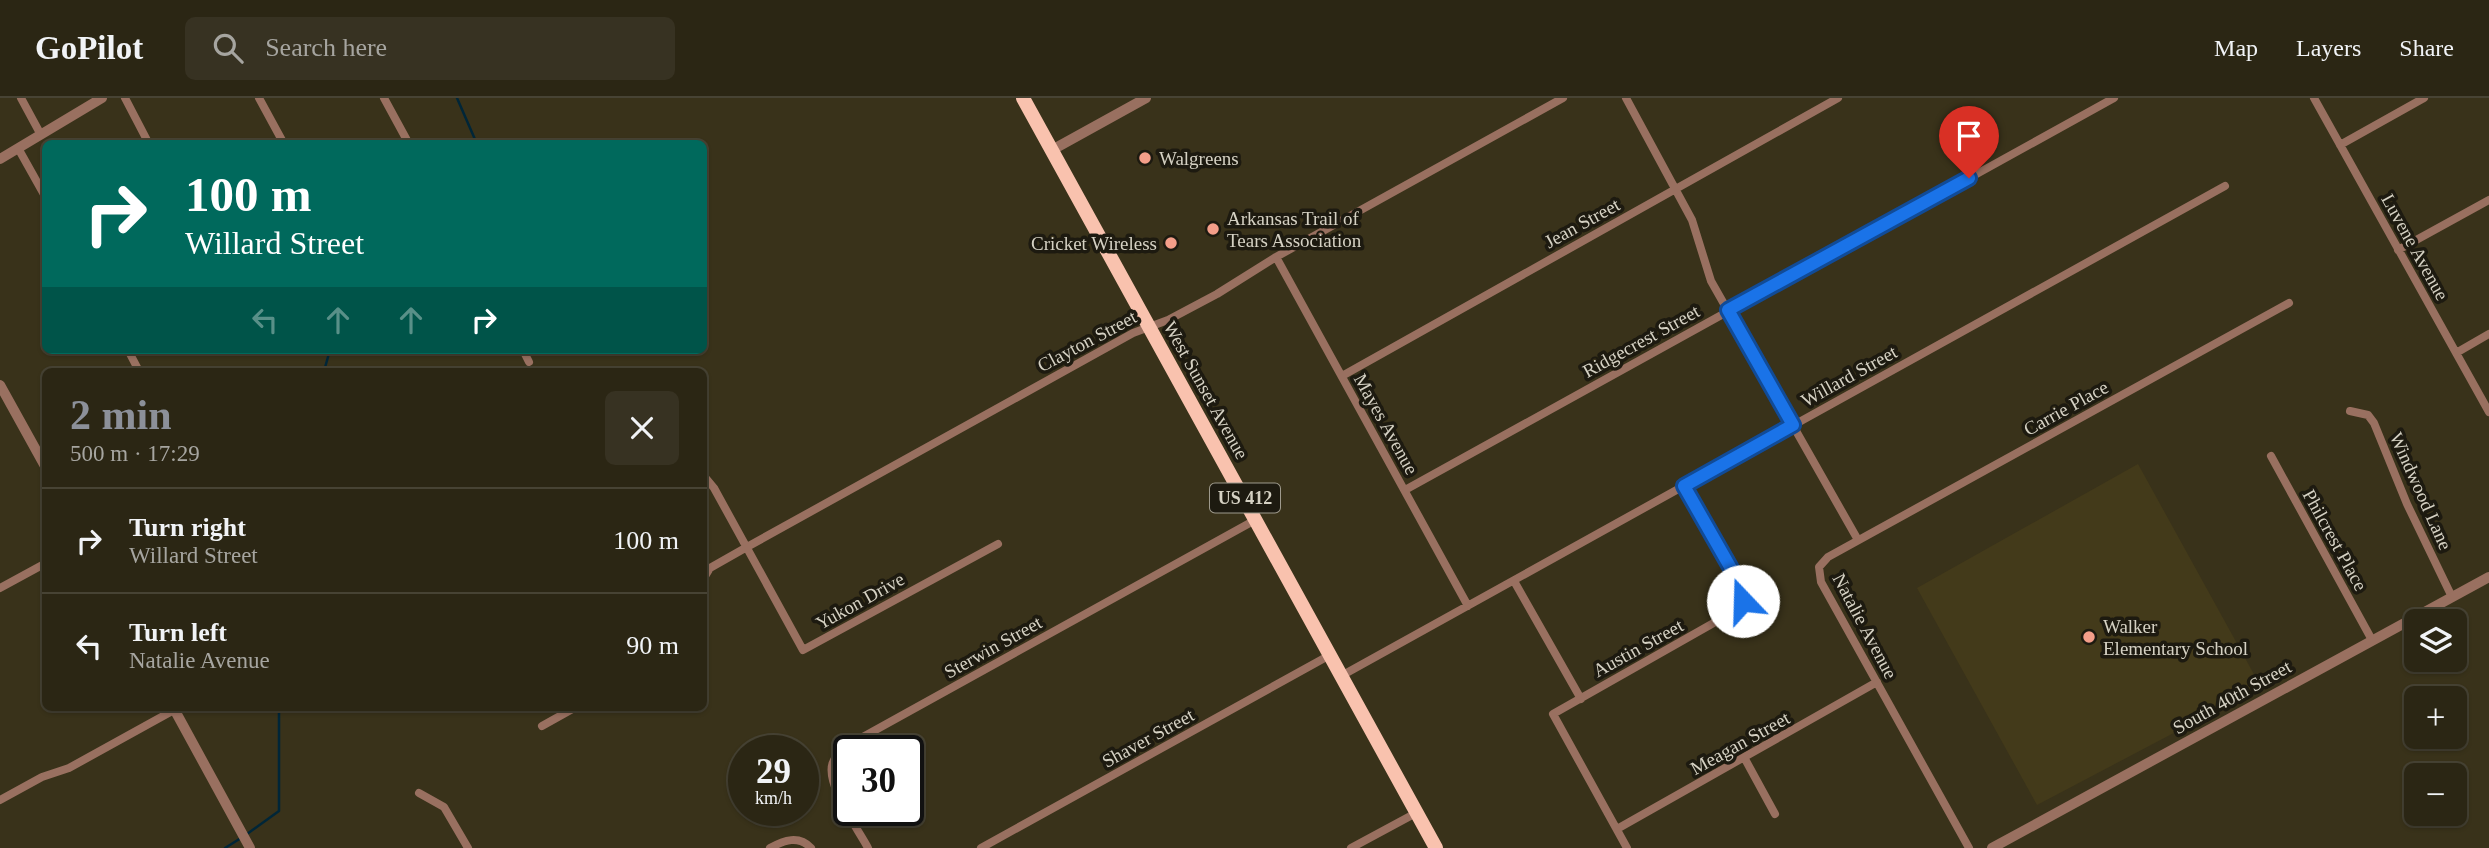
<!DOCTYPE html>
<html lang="en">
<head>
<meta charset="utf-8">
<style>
	body { margin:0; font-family:"Times New Roman",serif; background:#373222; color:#f1f3f6; height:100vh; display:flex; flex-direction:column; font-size:26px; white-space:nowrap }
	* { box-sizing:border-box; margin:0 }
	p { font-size:23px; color:#a6a5a0 }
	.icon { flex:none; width:38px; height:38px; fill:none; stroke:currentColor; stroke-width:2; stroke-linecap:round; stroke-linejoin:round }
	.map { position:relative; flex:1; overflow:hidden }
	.drawer { position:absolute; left:42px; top:270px; width:665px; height:343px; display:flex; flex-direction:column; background:#2b2614; border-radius:10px; box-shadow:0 2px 5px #0004,0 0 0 2px #474334 }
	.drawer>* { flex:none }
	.guide { position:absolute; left:42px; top:42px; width:665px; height:214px; border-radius:10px; box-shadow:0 2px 5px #0004,0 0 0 2px #474334; background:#00695c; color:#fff; overflow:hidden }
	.controls { position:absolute; left:2404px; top:511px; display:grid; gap:14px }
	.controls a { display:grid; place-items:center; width:63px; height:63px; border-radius:10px; background:#2b2614; box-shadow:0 2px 5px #0004,0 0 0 2px #474334; font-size:35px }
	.speed { position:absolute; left:728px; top:637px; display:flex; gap:14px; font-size:35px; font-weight:700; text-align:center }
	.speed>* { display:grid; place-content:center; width:91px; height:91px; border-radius:50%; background:#2b2614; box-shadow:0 2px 5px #0004,0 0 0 2px #474334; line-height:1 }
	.speed small { font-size:18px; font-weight:400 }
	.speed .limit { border:4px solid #111; border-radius:10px; background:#fff; color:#111 }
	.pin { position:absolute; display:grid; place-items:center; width:60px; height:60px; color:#fff; margin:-72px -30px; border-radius:50% 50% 50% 0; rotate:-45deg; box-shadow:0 0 7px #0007 }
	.pin .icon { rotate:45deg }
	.me { position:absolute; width:77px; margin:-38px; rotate:339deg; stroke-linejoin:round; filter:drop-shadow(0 0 5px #0008) }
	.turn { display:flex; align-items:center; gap:24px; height:147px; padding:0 28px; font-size:32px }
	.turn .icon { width:91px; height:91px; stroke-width:2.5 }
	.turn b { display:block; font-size:49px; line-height:60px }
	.lanes { display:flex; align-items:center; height:66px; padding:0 28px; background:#0003; justify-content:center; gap:35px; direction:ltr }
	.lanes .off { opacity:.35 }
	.round { display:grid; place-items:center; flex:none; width:74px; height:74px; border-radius:10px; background:#373222 }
	.headline { display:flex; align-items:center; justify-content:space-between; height:119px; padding:0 28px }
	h1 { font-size:42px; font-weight:700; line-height:52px; color:#8c9099 }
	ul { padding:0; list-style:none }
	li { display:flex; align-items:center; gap:21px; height:105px; padding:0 28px; border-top:2px solid #474334 }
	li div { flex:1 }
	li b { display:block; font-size:26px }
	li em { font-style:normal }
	header { display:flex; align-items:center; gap:42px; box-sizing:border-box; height:98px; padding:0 35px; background:#2b2614; border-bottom:2px solid #474334 }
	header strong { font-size:33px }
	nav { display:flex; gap:38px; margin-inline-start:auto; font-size:24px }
	.search { width:490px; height:63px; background:#373222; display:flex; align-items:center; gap:18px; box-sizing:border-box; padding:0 24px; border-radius:10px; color:#a6a5a0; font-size:26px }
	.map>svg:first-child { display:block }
</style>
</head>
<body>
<header>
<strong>GoPilot</strong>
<div class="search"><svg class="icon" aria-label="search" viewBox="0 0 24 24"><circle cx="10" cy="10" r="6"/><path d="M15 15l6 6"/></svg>Search here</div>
<nav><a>Map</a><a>Layers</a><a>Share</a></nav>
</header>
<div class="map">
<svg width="2489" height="750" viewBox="0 0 2489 750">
	<rect width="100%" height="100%" fill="#39321a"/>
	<path fill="#433a1a" d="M2138,366L2261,589L2037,707L1917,490Z"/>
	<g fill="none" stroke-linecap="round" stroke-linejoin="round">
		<path stroke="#002638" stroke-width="2.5" d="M457,0L477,46
			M324,273L330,252
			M247,736L279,713V609
			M225,750L241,740"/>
		<path stroke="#997060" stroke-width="8" d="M21,0L41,37
			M125,0L149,46
			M259,0L284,46
			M384,0L409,46
			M1626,0L1692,122L1711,183L1858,442
			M2314,0L2489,314
			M2340,47L2424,0
			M18,50L46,100
			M2398,152L2489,102
			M1276,159L1468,508
			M128,252L139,273
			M523,252L529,264
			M2456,255L2489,236
			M1342,278L1838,0
			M2350,313L2368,317L2374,325L2407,406L2452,499
			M2271,358L2372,542
			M704,378L714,390L803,552L998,446
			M1405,392L2114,0
			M704,480L710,470L747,449L1133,235L1168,222L1217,196L1276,159L1563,0
			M1514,483L1581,601
			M0,490L46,465
			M1341,578L2225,88
			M542,628L576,609
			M1745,661L1775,716
			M419,695L444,709L468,750
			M0,702L42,679L69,670L174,612
			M1617,731L1877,584
			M770,750C784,742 799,737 811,750
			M868,750C858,731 824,685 833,664C836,655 844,651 852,645L1257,421
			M981,750L1330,557
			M1351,750L1416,715
			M1627,750L1553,616L1740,510L1743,503L1741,488L1684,388
			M1969,750L1821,484L1819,469L1828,459L2289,205"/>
		<path stroke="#997060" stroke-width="10" d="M1052,52L1146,0
			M0,61L102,0
			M0,287L46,370
			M173,609L250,750
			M1992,750L2489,479"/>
		<path stroke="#f9c2ae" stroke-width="14" d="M1023,0L1436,750"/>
	</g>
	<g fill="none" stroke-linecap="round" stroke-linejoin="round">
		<g stroke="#114b97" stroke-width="18">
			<path id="route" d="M1743,503L1741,488L1684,388L1793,327L1728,212L1969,80"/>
		</g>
		<use href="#route" stroke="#1a73e8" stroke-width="12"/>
	</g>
	<g fill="#f49e89" stroke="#1d1a10" stroke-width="2.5">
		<circle cx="1145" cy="60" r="7"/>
		<circle cx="1213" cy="131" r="7"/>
		<circle cx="1171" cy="145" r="7"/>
		<circle cx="2089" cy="539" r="7"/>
	</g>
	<g text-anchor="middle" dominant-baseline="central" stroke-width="7" stroke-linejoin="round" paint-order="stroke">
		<rect fill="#1d1a10" stroke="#9e9a8d" stroke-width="2" x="1210" y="385.5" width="70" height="29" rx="5"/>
		<g font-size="18" font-weight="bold" fill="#d5d1c3">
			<text x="1245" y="400">US 412</text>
		</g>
		<g font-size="19" fill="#d5d1c3" stroke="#1d1a10" text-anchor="start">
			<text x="1159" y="60">Walgreens</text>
			<text x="1227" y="120">Arkansas Trail of<tspan x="1227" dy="22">Tears Association</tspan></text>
			<text x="1157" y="145" text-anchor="end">Cricket Wireless</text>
			<text x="2103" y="528">Walker<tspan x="2103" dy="22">Elementary School</tspan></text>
		</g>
		<g font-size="19" fill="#d5d1c3" stroke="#1d1a10">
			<text transform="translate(1582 125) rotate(-29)">Jean Street</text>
			<text transform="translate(2415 149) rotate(61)">Luvene Avenue</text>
			<text transform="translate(1087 243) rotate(-28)">Clayton Street</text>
			<text transform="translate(1641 243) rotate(-29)">Ridgecrest Street</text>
			<text transform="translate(1849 278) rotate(-29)">Willard Street</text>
			<text transform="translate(1206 292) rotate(61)">West Sunset Avenue</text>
			<text transform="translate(2066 310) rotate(-29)">Carrie Place</text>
			<text transform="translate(1386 326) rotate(61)">Mayes Avenue</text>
			<text transform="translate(2421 393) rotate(66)">Windwood Lane</text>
			<text transform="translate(2335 442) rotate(61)">Philcrest Place</text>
			<text transform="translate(860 503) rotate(-29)">Yukon Drive</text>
			<text transform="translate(1865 528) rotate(62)">Natalie Avenue</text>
			<text transform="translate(993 549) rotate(-29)">Sterwin Street</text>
			<text transform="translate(1638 550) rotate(-29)">Austin Street</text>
			<text transform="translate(2232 599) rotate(-29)">South 40th Street</text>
			<text transform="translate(1148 640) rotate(-29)">Shaver Street</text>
			<text transform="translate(1740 645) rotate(-29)">Meagan Street</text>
		</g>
	</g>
</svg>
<div class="controls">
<a><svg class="icon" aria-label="layers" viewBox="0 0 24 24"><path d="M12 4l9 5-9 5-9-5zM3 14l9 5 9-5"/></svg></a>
<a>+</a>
<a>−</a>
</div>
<div class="speed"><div>29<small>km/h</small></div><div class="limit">30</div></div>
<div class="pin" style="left:1969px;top:80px;background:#d93025"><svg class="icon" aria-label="arrive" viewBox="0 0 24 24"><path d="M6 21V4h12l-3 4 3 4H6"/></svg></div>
<svg class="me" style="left:1743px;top:503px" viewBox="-20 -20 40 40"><circle r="19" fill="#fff"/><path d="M0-13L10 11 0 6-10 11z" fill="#1a73e8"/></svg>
<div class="guide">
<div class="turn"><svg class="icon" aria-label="right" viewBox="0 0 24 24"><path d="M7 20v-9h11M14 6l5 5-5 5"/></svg><div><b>100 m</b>Willard Street</div></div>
<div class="lanes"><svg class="icon off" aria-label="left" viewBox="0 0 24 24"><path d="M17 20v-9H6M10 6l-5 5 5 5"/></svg><svg class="icon off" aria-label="ahead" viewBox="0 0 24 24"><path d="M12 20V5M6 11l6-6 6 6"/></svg><svg class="icon off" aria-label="ahead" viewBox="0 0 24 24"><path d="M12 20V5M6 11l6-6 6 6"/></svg><svg class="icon" aria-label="right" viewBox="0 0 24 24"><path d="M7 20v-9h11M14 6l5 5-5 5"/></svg></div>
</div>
<section class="drawer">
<div class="headline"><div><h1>2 min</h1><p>500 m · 17:29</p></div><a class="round"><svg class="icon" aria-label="close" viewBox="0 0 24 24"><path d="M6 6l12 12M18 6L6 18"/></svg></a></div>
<ul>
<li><svg class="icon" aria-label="right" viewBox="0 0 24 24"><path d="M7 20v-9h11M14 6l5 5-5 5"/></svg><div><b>Turn right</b><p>Willard Street</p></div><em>100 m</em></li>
<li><svg class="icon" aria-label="left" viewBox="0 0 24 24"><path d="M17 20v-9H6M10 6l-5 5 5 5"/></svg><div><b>Turn left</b><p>Natalie Avenue</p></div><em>90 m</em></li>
</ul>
</section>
</div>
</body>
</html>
